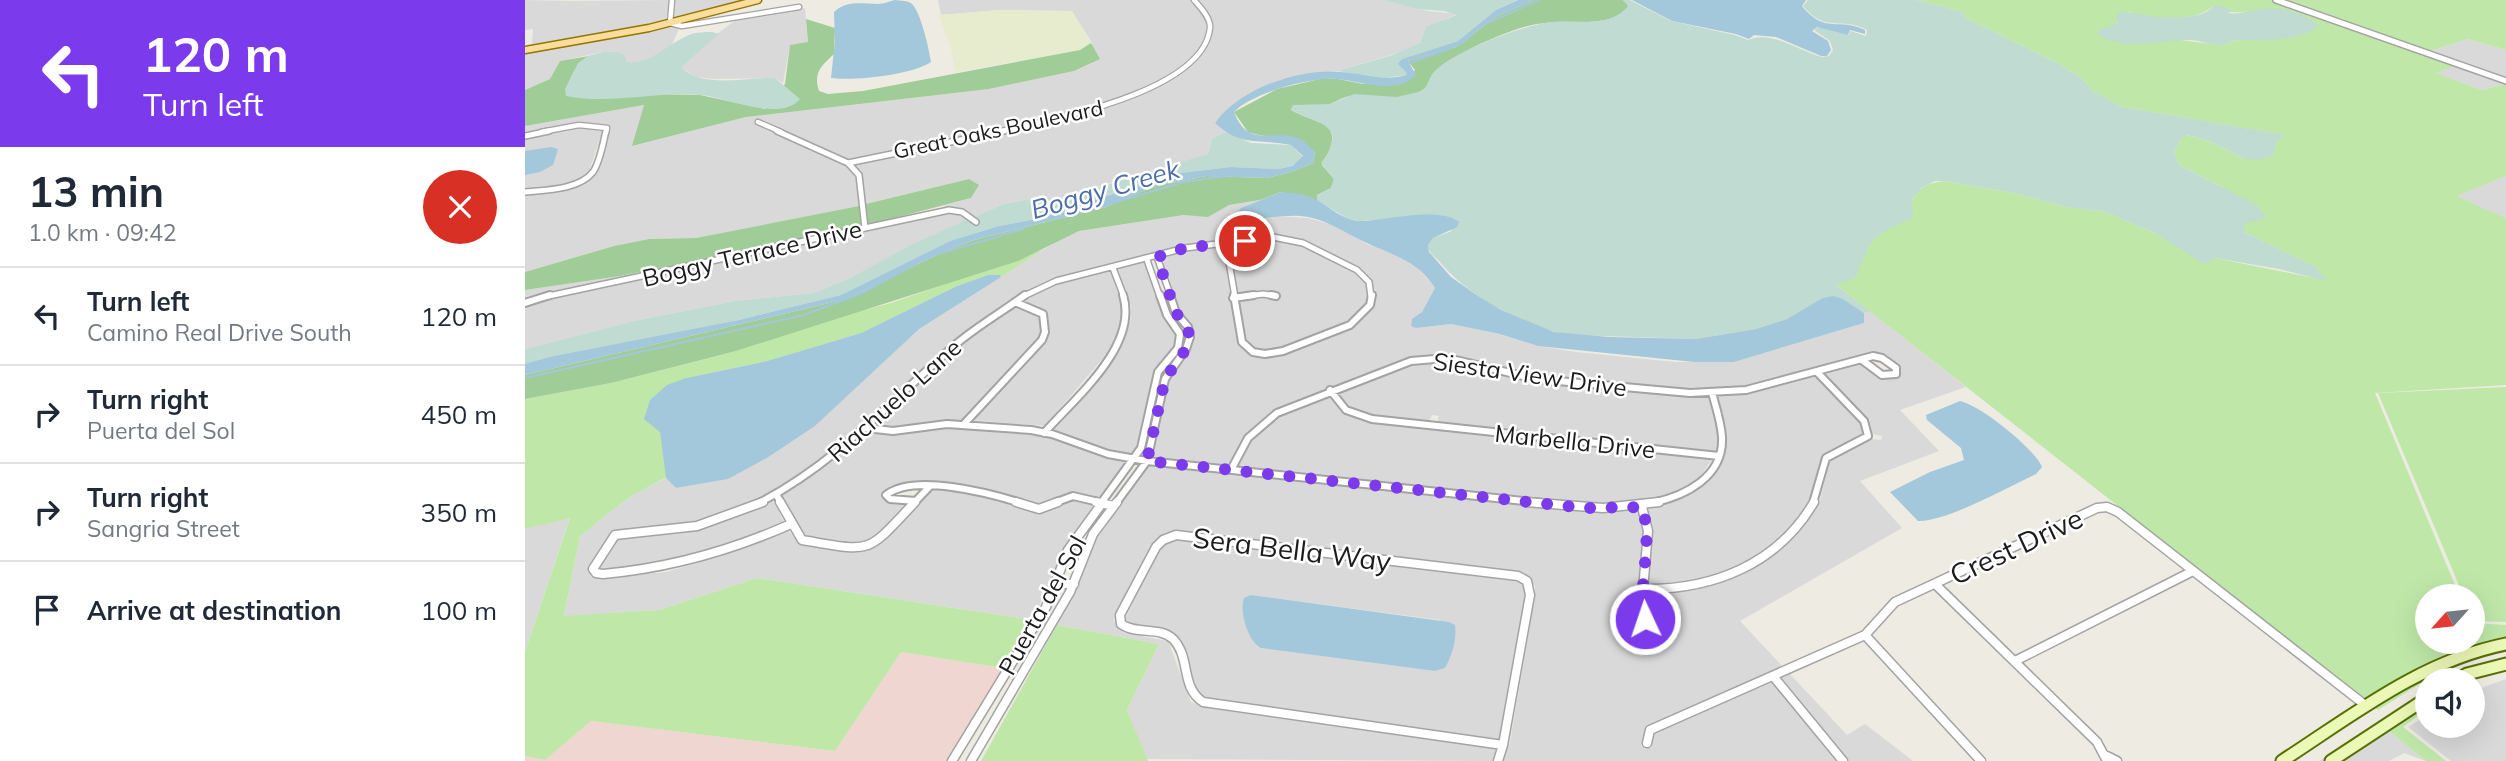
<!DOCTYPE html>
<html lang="en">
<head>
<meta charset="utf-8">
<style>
	body { margin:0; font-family:Mulish,sans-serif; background:#f2f2f3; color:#1f2937; height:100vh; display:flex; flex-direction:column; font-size:26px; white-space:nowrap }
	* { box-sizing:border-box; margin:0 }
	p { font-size:23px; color:#747a83 }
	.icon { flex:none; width:38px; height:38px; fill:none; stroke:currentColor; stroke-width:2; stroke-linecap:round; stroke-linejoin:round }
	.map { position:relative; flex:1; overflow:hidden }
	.panel { display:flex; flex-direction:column; background:#fff; width:525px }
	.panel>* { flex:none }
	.banner { background:#7c3aed; color:#fff; overflow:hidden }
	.needle { width:46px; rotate:243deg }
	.buttons { position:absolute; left:1890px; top:584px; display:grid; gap:14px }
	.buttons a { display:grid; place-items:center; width:70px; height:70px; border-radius:50%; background:#fff; box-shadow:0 7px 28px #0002; font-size:35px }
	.pin { position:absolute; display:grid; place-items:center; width:60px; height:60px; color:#fff; margin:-30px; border:4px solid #fff; border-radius:50%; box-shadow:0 2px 7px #0007 }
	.me { position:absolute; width:77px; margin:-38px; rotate:357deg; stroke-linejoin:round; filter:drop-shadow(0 0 5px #0008) }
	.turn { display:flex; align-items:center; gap:24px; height:147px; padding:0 28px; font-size:32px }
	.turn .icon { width:91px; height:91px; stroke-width:2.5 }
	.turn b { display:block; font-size:49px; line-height:60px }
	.round { display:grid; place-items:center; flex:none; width:74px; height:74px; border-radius:37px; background:#f2f2f3 }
	.summary { display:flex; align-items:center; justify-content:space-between; height:119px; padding:0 28px }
	h1 { font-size:42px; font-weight:700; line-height:52px }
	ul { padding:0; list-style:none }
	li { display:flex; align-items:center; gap:21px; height:98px; padding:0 28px; border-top:2px solid #e0e1e3 }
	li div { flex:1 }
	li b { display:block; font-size:26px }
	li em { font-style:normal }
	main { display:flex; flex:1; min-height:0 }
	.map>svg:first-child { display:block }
</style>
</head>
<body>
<main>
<section class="panel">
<div class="banner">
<div class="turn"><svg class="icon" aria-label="left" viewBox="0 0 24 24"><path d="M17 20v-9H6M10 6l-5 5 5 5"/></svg><div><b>120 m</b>Turn left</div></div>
</div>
<div class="summary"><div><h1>13 min</h1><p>1.0 km · 09:42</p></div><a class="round" style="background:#d93025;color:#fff"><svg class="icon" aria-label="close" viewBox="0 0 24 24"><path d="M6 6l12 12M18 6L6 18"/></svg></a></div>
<ul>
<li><svg class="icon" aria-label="left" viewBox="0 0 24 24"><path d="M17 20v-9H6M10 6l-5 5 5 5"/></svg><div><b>Turn left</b><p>Camino Real Drive South</p></div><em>120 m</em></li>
<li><svg class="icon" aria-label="right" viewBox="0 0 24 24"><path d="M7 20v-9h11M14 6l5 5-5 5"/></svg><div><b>Turn right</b><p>Puerta del Sol</p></div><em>450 m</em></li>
<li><svg class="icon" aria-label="right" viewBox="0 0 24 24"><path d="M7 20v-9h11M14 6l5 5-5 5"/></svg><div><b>Turn right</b><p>Sangria Street</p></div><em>350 m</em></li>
<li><svg class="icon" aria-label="arrive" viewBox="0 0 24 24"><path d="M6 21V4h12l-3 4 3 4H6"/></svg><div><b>Arrive at destination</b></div><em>100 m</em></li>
</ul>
</section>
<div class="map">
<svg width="1981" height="761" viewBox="0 0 1981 761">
	<rect width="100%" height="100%" fill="#edebe2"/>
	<path fill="#dad9d9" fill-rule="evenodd" d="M0,0L46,1L145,0L142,23L85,35L7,45L8,29L0,30Z
		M150,0H231L147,22Z
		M413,0H667L679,17L683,31L677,47L653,71L613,93L535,118L325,161L234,121L230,122L320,164L331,176L334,206L171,238L124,239L89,246L0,272V193L43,186L68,176L73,170L85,129L82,125L65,123L0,135V126L119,105L108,146L221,117L464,89L549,71L567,63V43L547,11L475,10L416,15Z
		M672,0H858L903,11L933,14L901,26L895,43L883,50L812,71L780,74L751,83L709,103L690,123L700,132L687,139L683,154L663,162L616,173L542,197L506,199L479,204L449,217L439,211L418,206L446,198L444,179L341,204L337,174L327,163L553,116L616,94L645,79L677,54L686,37L687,23Z
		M280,8L283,43L265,45L258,83L250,78L189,79L171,77L155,67L185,39L211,20Z
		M155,26L146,47L128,57L111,63L102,62L78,52L35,61L25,79L0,90V51Z
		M1943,39L1981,50V80L1902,52Z
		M1932,65L1981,82V84L1957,90L1910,73Z
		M63,126L78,130L63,174L43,184L0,191V137Z
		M1981,176V218L1931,196Z
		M735,200L716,208L712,216L720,218L748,216L783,218L812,226L842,244L881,259L893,268L910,288L897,312L887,320L886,326L891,328L926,324L975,334L1013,346L1051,352L1150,362H1209L1339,323V313L1346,312L1441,387L1375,410L1414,451L1335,481L1377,528L1215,621L1258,667L1122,726L1116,746L1126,748L1130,733L1247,681L1311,761H978L985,742L1010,595V586L1003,577L990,572L656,532L639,536L626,547L589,620L593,629L600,633L643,641L666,702L687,709L971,749L967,761L620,759L602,710L634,644L532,625L555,581L573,534L624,464L1059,511L1114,510L1119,531L1112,603L1116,620L1125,642L1134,639L1125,618L1122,593L1141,595L1170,590L1193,584L1236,563L1258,547L1289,510L1295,501L1305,460L1346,439L1356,440L1357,436L1347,434L1343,421L1298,373L1336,363L1359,379L1375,375L1374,367L1361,357L1348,354L1219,388L1165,391L1012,377L941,359L902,357L869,363L750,411L720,438L704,465L627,458L644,379L665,349L668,336L666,326L654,312L636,258L661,250L698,246L713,343L718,350L730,355L754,354L816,332L831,324L846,309L850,290L841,273L777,240L759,236H736L660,247L544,276L512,287L428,342L322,442L255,489L229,503L173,524L88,532L63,570L66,576L75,578L141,572L197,556L262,528L272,542L281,546L329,552L340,551L355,544L406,489L457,495L511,512L542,499L572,504L539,550L508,620L232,578L134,610L39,617L55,536L103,498L141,478L151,488L202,479L242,458L290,426L393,329L532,241L554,231L660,215L683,216L704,205Z
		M423,211L434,214L443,219L389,244L323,279L289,293L210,301L109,321L0,349V304L13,300L108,281Z
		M289,237L109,278L35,290L0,301V290L95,276Z
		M743,239L772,243L829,271L839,280L844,291L839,308L822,324L753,351L731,350L723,345L712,300L737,296L752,298L756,295L748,293L712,296L705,245Z
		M619,262L639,316L651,335L650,348L629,373L612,448L607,455L578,449L526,428L598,344L606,319V307L592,269Z
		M585,270L598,308L599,320L590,344L520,426L447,420L521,340L524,331L522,313L495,301L532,283Z
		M490,305L514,316L516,332L513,340L438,421L369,428L348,426L435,343Z
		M921,361L1010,381L1130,393L1183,395L1193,429L1192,448L1190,453L912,423L914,416L907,415L904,422L849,417L825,408L810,391L887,363Z
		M1291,375L1335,422L1339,435L1334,440L1297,457L1286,499L1268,526L1251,543L1209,569L1167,584L1123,586L1128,531L1122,509L1167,492L1182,480L1197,458L1200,449L1201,428L1191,395L1222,393Z
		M803,394L819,412L846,422L1188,458L1175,477L1161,488L1145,496L1107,505H1060L712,466L727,439L739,425L754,414Z
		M421,427L525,437L558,449L603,461L576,498L543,494L516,506L462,489L377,483L365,486L356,497L362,502L384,504L347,542L335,546L281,537L276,532L256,494L305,462L342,431Z
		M247,499L260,524L167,560L81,571L74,567L93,538L172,529Z
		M45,517L0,652V529Z
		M651,538L996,582L1001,591L974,740L678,697L671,689L656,642L652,636L643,631L607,626L600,619L635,547ZM726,595L915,620L919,668L910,671L736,648Z
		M1264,673L1322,735L1340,724L1388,761H1324L1255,677Z
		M1981,679V761H1926L1883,727L1902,715V726H1948V691Z
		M1854,723L1901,761L1879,753L1864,761H1794Z"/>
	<path fill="#efd6d1" d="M376,652L478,668L422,761H0V756L20,760L66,721L310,751Z"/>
	<path fill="#e6eccd" d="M475,10L547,11L566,44L555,50L431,72L425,46L414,15Z"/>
	<path fill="#bfe8a8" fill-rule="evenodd" d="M1391,0H1749L1932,65L1911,73L1957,90L1981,84V176L1932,196L1981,218V385L1850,393L1935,597H1902V642H1948V623L1981,625V650L1927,664L1853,710L1310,284L1343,245L1386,206C1387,189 1405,182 1420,181L1490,193L1541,207L1578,211L1630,233L1679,263L1690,258L1799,280L1791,267L1719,232V224L1697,187L1654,165L1649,153L1655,140L1661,135L1684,141L1720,159L1750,144L1759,135L1597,107L1568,91L1556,78L1534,64L1442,19L1435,11ZM1687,7C1708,17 1724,10 1747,9L1748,38L1714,40L1695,45L1574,30L1589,26L1603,12C1627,18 1667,24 1687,7Z
		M1754,0H1981V50L1943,39L1902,52Z
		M519,249L476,277L475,275H463L432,286L336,333L242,361L161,378L135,432L142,477L103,498L55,536L39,616L134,610L232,578L508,620L478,668L376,652L310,751L66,721L20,760L0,756V652L45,518L0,529V399L86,383L211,351L320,315L366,303Z
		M1981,387V622L1949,621L1948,597H1939L1853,393Z
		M532,625L634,644L602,710L623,761H456Z
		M1902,693V709L1878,727L1921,761H1901L1854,723Z"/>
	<path fill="#a0cc97" d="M1009,0H1098L1104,6C1084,31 1041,18 1012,24C986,28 929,53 910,72C905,77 905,85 899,89C878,104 849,93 825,96C818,97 812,101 805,104C794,107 780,105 768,105L766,110C794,126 823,120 797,165L809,179L806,188L792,195V201L756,192L735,200L704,205L683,217L659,215L554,231L493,261L211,351L86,383L0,399V375L321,299L420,251L449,240L581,207L627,187L681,176L742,178L769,171L788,163L790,153C769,129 750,142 723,132L709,112L752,89L795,79H813L838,84L882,81L890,70L883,61L931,47L972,16Z
		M281,19L310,28L309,54C296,66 288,73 294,91L303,94L338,91L555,50L566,43L575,59L549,71L464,89L221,117L107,146L119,105L0,126V90L25,79L35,61L64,56L49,71L40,90L71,99L129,94L175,95L240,109L260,84L265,45L283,42Z
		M444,179L454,185L446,198L343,225L341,204Z
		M334,206L336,227L95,276L0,290V272L89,246L124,239L171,238Z"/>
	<path fill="#bfdbd2" d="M858,0H992L971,10L933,41L877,59L874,64L883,73L881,75L860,78L812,71L868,55L895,43L901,26L932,15L919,11L893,9Z
		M1098,0H1105L1146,21L1210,35L1223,40C1247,30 1272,50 1297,57L1304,56L1308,50L1305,41L1289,30L1293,27L1324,35L1325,31L1341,36L1342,30C1317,16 1301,34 1278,6L1283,0H1391L1435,11L1442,19L1534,64L1556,78L1568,91L1597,107L1760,135L1750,144L1749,154L1735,160L1720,159L1684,141L1662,135L1655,140L1649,153L1654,165L1732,205L1741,218L1719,224V232L1791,267L1801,281L1754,269L1690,258L1679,264L1630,233L1578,211L1541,207L1490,193L1420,181H1410L1396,188L1387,199L1388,218C1348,235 1346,237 1331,277L1311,285L1346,312L1339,313L1318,299L1288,305L1262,319L1231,329L1171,339L1046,335C1001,328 944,297 915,262C909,256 904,254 903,245L908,238L927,231L897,216L836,221L824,219L792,201V195L806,188L809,179L796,163C826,123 791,124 766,110L768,105L805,104L829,94L872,97L897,91C903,86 903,80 908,73C928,51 998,25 1027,22C1053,19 1085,29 1103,6Z
		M1693,5L1707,10L1703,13C1712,14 1716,13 1725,11C1749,5 1774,10 1793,25C1782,41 1734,40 1716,40C1707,40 1703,44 1696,45C1685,45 1674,40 1664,40C1634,40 1600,52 1573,34L1574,30L1593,23L1591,14C1607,9 1624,18 1640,17C1651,17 1668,18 1679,13C1684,11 1686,7 1693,5Z
		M187,32L194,34L156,67C176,89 222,77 250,78L275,99C255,123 201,97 176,95C131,91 85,105 41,96L40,90L53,63L63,56L78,52H93L99,55L102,62C128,64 142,44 164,35C171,32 180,32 187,32Z
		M700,132L726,143L766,145L778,157L766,166L754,169L706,167L647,174L517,218L474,226L425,241L316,295L214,320L0,364V349L109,321L210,301L289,293L323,279L388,244L443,219L450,224L455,222L449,217L479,204L506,199L542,197L683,154L687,139Z"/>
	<path fill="#a3c7db" d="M370,0C376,1 382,0 387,4C396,13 404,49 406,62C387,75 329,81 306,78L310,41L309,12C322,0 338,4 353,4C359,4 365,1 370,0Z
		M993,0H1009L972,16L931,47L883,61L891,75C872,96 835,81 812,79C786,77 726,93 709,112C723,149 747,129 773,138C780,141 785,147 790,153L788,163L769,171L742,178L681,176L627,187L581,207L449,240L420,251L321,299L0,375V364L25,357L214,320L316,295L425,241L474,226L517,218L647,174L706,167L754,169L767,166L778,156L766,145C735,138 716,148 690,123C715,88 775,68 816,72C838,73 859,82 881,75L882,73L873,64L877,59L933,41L971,10Z
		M1107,0H1281L1277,6C1300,35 1314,17 1340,30V34L1325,30L1323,35L1292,27L1287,31L1303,41L1306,50L1302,56H1296L1251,37L1229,35L1224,39L1211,34L1147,21Z
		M26,147L33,149L28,165L15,172L0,175V151Z
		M756,192C767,193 779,194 788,198C805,207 818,221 837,221C861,220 916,206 934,222L932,227L908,238L903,245L904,252L926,277L953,296L976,310L1029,332L1084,337L1171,339L1231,329L1262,319L1298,298L1308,296L1318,299L1339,313V323L1209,362H1169L1013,346L975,334L926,324L891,328L886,326L887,319L897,312L910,288C905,281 899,273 892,268C878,257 861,252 844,244C821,234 801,218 775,216C758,214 724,223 711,214L716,208Z
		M463,275H475L476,277L394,329L290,426L242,458L203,479L151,488L141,478L135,432L119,419L125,400L142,385L161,378L242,361L336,333L432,286Z
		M1435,401C1455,405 1509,448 1517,467L1511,474C1483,487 1421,522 1393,521L1365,492L1405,472L1439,460L1436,448L1402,420L1401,415Z
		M726,595L924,622L930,625C932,639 927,656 920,668L910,671L736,648C723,641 714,612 719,598Z"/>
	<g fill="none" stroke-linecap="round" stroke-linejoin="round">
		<path stroke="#a3c7db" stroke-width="2" d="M965,22L1014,0
			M932,46L944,38
			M883,64L926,48
			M541,217L659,182L701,176
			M413,254L499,229
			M0,378L279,315L337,293L392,263"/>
		<g stroke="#a3a3a3" stroke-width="7">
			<path id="minor-far3" d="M147,0L145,23L157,26L274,7
				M233,122L256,132
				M16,132L54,125L82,128L81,132
				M472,132C524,120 678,93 685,28C686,18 675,7 669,0"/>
		</g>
		<g stroke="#a3a3a3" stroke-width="8">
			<path id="minor-far2" d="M252,131L323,163L334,175L340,228
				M0,136L24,131
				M323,163L479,131
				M0,192C20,190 54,190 68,172C75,162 78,143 81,131
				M701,244L710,297
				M632,257L646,297
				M622,260L635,297
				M588,268L599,297
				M19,297L424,210L437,212L451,222
				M497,297L531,281L660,248L748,237L778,243L832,270L844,282L846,297
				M715,297L738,294L751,296"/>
		</g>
		<g stroke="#a3a3a3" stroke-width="10">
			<path id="minor-far1" d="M709,295L717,342L728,352L740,354L758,351L825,325L845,305L847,295
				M746,295L751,296
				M708,298L729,295
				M0,303L25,295
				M805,390L821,410L847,419L1194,456
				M439,424L517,340L520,332L518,314L490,302
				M341,428L368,431L422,424L506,430L527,434L583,454L622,461L1017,503
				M519,433C550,398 614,346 598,295
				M707,468L723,438L752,413L886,361L922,358L1011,379L1165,393L1221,390L1348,356L1357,358L1371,368V374L1357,375L1337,360
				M251,494L256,503
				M391,501L365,499L361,495C389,473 464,493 496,503
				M234,503C310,464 366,401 430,345C451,327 477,312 500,295
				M389,503L405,486
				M529,503L548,496L578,503
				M576,503L616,448L633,372L653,348L655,334L642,315L635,295
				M591,503L622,461L640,379L661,349L665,337L663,327L651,313L645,295
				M1127,503C1160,496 1199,477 1197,437C1196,422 1191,407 1187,393
				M1288,503L1301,458L1343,436L1339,421L1292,372"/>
		</g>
		<g stroke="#a3a3a3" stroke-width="11">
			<path id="minor" d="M238,502L172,526L90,535L68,569L71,573L78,574C145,568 205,551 266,524
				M255,502L277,540C349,552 340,555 390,502
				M491,502L514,509L533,502
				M571,502L589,506
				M1000,502L1078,508L1134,502
				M1117,507L1123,531L1117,602L1128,637
				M651,535L993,576L1002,581L1005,595L978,745L678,702C655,687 666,657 648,639C635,626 611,635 596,624L595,615L631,547L638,540Z
				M530,584H549
				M1410,584L1572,742L1582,761
				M1118,589C1188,590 1253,564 1289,502
				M1340,635L1456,761
				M1490,661L1668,571
				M1248,676L1318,761
				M1122,743L1125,730L1340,635L1370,602L1572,508L1582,507L1593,512L1840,705
				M1582,756L1592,761
				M427,761L521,607L543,550L578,502
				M446,761L545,592L568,534L592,502
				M973,761L978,745"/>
		</g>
		<g stroke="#a3a3a3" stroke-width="8">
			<path id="tertiary" d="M1751,0L1981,81"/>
		</g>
		<g stroke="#577006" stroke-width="15">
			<path id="secondary" d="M1930,681L1942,674L1981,664
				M1757,761C1828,715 1896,661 1981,644
				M1806,761L1902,698"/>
		</g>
		<g stroke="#927503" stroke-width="9">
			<path id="primary" d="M0,50L124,28L233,0"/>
		</g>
		<use href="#minor-far3" stroke="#fff" stroke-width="4.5"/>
		<use href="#minor-far2" stroke="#fff" stroke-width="5"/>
		<use href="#minor-far1" stroke="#fff" stroke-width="6"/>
		<use href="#minor" stroke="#fff" stroke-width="8"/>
		<use href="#tertiary" stroke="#fff" stroke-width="5"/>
		<use href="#secondary" stroke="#ecf8b5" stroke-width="11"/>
		<use href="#primary" stroke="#fadd9a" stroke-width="6"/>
	</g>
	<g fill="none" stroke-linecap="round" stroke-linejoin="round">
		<path stroke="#7c3aed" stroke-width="12" stroke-dasharray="0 21.6" d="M720,241L660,248L632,257L651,313L663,327L664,337L661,349L640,379L622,461L1060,508L1117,507C1129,544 1112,581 1120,619"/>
	</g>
	<g text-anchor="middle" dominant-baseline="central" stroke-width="5" stroke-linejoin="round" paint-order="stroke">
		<g font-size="21" fill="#1c1c1c" stroke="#fff">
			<text transform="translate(473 129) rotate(-12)">Great Oaks Boulevard</text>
		</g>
		<g font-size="24" fill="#1c1c1c" stroke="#fff">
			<text transform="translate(227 253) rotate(-13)">Boggy Terrace Drive</text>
			<text transform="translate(1005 374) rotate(8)">Siesta View Drive</text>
			<text transform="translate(369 400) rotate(-42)">Riachuelo Lane</text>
			<text transform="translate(1050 441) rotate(6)">Marbella Drive</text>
			<text transform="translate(517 605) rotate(-61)">Puerta del Sol</text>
		</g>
		<g font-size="26" font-style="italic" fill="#4b6eaa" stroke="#fff">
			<text transform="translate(580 189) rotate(-16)">Boggy Creek</text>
		</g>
		<g font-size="28" fill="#1c1c1c" stroke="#fff">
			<text transform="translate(1491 546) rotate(-25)">Crest Drive</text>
			<text transform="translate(767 549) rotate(7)">Sera Bella Way</text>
		</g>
	</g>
</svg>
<div class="buttons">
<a><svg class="needle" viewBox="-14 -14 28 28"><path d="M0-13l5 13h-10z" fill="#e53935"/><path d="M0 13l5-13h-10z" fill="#747a83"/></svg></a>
<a><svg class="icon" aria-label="sound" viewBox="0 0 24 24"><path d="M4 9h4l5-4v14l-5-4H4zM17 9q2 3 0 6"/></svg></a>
</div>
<div class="pin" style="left:720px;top:241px;background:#d93025"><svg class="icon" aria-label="arrive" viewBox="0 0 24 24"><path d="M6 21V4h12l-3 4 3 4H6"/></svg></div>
<svg class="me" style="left:1120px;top:619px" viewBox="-20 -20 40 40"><circle r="17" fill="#7c3aed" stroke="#fff" stroke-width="3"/><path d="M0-11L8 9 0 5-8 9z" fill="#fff"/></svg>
</div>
</main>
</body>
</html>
